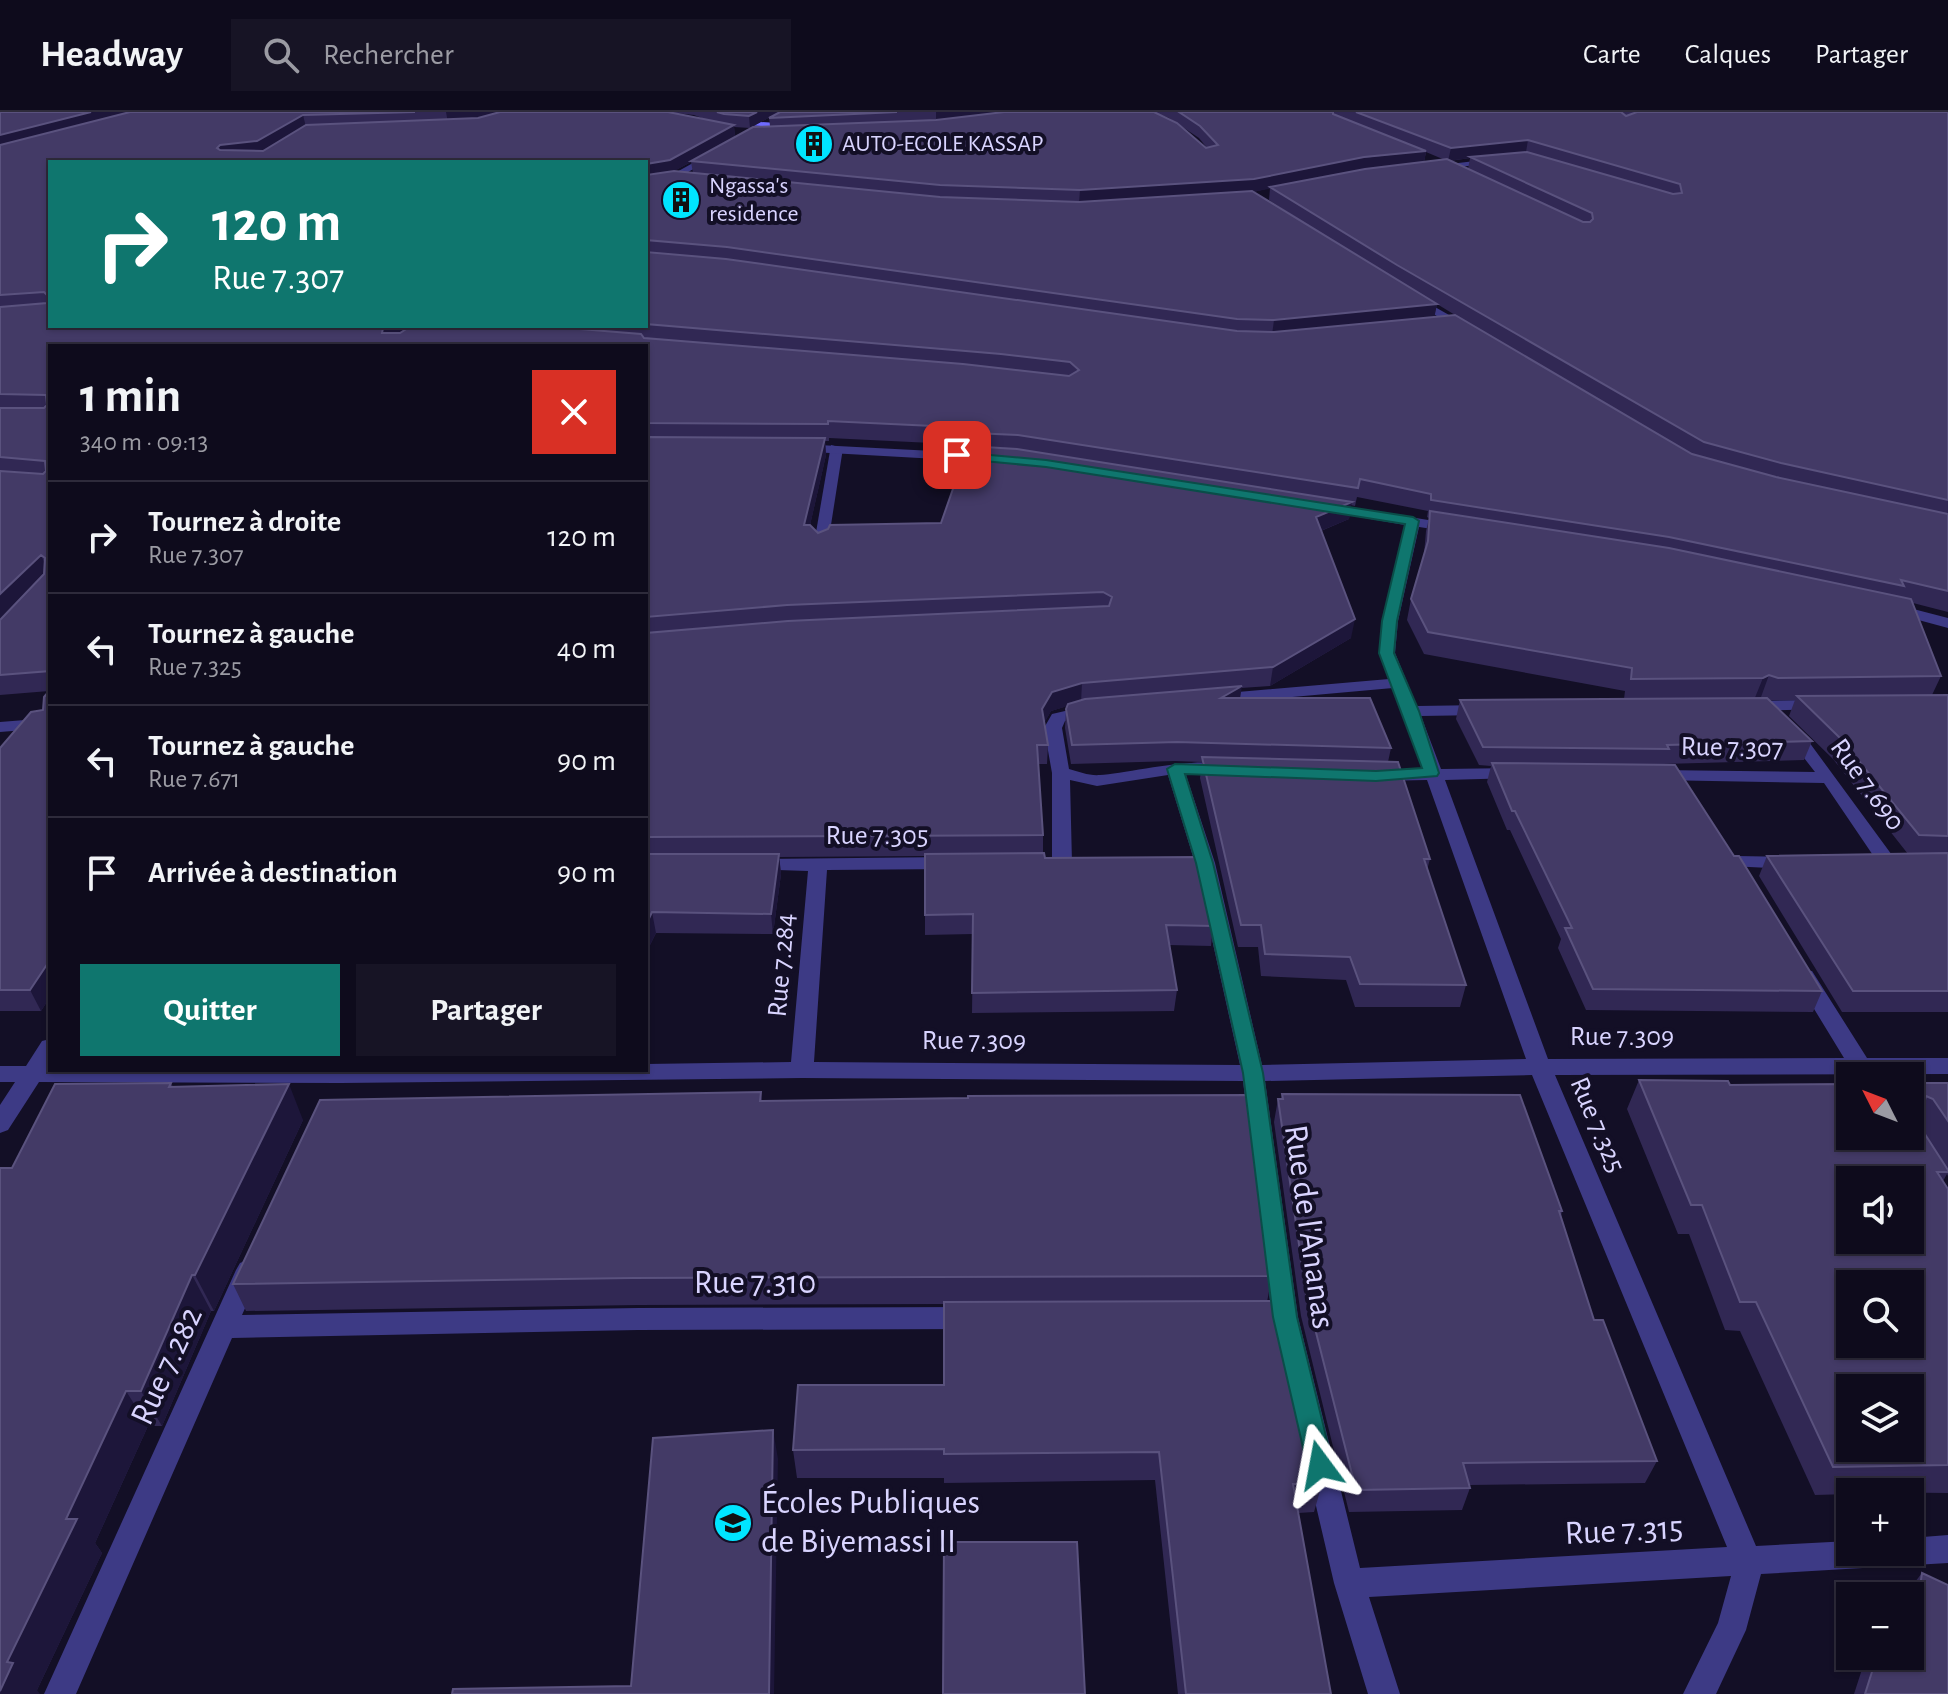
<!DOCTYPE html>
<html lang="fr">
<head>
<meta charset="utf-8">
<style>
	body { margin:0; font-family:"Alegreya Sans",sans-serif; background:#171425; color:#f1f3f6; height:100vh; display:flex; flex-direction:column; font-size:30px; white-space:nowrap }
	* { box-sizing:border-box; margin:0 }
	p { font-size:26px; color:#9b9ba3 }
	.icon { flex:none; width:44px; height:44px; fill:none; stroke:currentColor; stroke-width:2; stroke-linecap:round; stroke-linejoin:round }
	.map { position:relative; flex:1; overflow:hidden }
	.drawer { position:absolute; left:48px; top:232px; width:600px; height:728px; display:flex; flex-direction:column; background:#0e0b1c; border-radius:0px; box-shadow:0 2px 6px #0004,0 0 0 2px #2e2b3b }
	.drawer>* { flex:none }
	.top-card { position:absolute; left:48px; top:48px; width:600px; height:168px; border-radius:0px; box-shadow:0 2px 6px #0004,0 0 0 2px #2e2b3b; background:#0f766e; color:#fff; overflow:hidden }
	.needle { width:52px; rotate:312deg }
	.fabs { position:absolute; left:1836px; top:950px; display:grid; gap:16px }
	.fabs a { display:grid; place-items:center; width:88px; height:88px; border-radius:0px; background:#0e0b1c; box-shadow:0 2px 6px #0004,0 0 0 2px #2e2b3b; font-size:40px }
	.pin { position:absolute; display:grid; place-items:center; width:68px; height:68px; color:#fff; margin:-34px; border-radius:16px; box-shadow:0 4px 12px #0006 }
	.me { position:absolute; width:88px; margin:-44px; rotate:347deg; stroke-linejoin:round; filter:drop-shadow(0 0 6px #0008) }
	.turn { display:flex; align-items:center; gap:28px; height:168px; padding:0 32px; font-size:36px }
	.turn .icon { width:104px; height:104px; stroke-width:2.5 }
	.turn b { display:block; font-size:56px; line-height:68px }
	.round { display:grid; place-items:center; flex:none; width:84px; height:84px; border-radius:0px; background:#171425 }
	.headline { display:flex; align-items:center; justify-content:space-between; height:136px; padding:0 32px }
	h1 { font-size:48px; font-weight:700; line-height:60px }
	.action { display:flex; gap:16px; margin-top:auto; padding:16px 32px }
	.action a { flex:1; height:92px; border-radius:0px; background:#0f766e; color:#fff; font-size:32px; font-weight:700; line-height:92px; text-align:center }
	.action a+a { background:#171425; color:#f1f3f6 }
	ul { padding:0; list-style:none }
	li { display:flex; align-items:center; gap:24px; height:112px; padding:0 32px; border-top:2px solid #2e2b3b }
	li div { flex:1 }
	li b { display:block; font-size:30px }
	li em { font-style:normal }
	header { display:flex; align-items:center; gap:48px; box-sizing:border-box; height:112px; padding:0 40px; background:#0e0b1c; border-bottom:2px solid #2e2b3b }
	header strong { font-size:38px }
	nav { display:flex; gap:44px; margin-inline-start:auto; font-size:28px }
	.search { width:560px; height:72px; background:#171425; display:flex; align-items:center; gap:20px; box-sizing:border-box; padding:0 28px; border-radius:0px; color:#9b9ba3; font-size:30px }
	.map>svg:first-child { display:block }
</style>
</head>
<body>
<header>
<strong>Headway</strong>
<div class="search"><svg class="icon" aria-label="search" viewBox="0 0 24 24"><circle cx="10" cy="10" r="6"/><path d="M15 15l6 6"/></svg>Rechercher</div>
<nav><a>Carte</a><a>Calques</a><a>Partager</a></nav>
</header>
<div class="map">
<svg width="1948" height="1582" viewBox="0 0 1948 1582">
	<rect width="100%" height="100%" fill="#130f26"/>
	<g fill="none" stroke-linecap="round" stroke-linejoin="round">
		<path fill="#3d3a85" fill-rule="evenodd" d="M831,333L843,336L828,432L821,436L814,432Z"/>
		<path fill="#3d3a85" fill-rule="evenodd" d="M711,41L718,43L646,84V77Z
			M1500,46L1497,51L1429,58L1425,55Z
			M1412,182L1472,216L1474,218L1464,220L1408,187L1407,185Z
			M799,332L991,342L998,346L991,350L794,339L792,336Z
			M1323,391L1453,412L1460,416L1453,420L1419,415L1398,509L1395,541L1417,594L1483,593L1492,598L1483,603L1421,604L1441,657L1517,656L1526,661L1517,666L1445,668L1548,947L1844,946L1794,864L1798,859H1812L1867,946H1948V962L1555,963L1756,1434L1850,1429V1440H1910V1426L1948,1423V1451L1761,1462L1746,1518L1716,1582H1683L1718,1511L1731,1464L1369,1485L1400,1582H1368L1334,1471L1272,1205L1243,969L802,966L341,971L39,970L8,1018L0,1021V993L15,970H0V954H26L42,929L50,927V958H646V952L791,950L808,759L747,757L744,753L754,747L950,745L960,751L950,757L827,758L814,950L1240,953L1195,751L1168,663L1097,674L1070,668L1072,751L1062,757L1052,751V661L1044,616L1052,602L1091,593L1097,594L1100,598L1097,602L1065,609L1062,616L1069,657C1079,660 1090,664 1100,663C1127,662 1215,639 1234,658L1225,663H1186L1215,751L1262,953L1526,947L1427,668L1377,669L1368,664L1377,659L1423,658L1393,576L1215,592L1207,587L1215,582L1389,567L1379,541L1382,509L1405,413L1318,398L1316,395ZM1532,963L1727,1435L1360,1456L1298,1205L1265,969Z
			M1894,492L1948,506V516L1889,500L1886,497Z
			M1819,588L1827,593L1825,597L1747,599L1738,594L1747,589Z
			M50,606V616L0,620V610Z
			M1792,614L1798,615L1900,754L1897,758H1883L1824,671L1657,668L1648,663L1657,658L1815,660L1783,619Z
			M1736,744L1792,745L1802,751L1792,757L1729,754L1726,750L1729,746Z
			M249,1147L258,1151L262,1158L242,1203L638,1196L969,1195L978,1198L982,1206L978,1214L969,1217L638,1218L232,1226L76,1582H44L236,1158L240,1151Z"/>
		<path fill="#6f6bff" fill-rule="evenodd" d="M727,8L794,12L798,14L794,16L730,12Z"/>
	</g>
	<path fill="#312854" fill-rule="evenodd" d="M0,0H779L750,16L734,15L735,25L770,14L769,6L780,0H1948V500L1913,491L1941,564L1932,583H1948V900H1842L1759,764L1767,744L1908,742L1833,647L1789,604L1795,588H1769L1812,629L1804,648L1664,652L1822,879L1813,900L1586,898L1558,836L1561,827L1510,718H1507L1487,670L1491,654L1479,653L1456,607L1460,588L1624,587L1625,579L1424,542L1407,508L1411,487L1424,442L1426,419L1429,406L1427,405L1428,399L1357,385L1355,394L1351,393L1349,407L1321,419L1351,526L1270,574L1241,576L1240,586L1391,636L1388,650L1430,747L1427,758L1466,873L1460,895H1355L1346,868L1261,864L1258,835H1238L1200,666L1202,650L1175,649L1071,652L1065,616L1066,597L1067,594L1051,599L1044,611L1048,633L1047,652H1038L1043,723V741L1045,746L1213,814L1211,834L1169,833L1177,878L1174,899L972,901L973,822L925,823V744L779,745L781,762L773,822L656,821L646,841V234H50V885L41,899H0V636L43,598L49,579L0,583ZM675,1L694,3L707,8ZM1159,2L1169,6L1199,26L1207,36ZM1426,40L1445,48L1424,50ZM1470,46L1468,57L1450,49ZM646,50V214H50ZM691,50L693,61L674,59ZM1270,76L1269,88L1322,122L1253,80ZM1437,192L1455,203L1434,205ZM829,326L973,333V334L941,411L818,421L810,413L826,343L825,329H829Z
		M1639,968L1730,973L1910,1024V971H1948V1064L1947,1062L1943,1069L1948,1077V1381L1850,1380V1382L1815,1383L1740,1219L1725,1218L1689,1122H1678L1627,997Z
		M171,971L173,975L303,1008L214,1199H211L162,1314H148L95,1431L102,1441L37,1578L0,1582L12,1056Z
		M761,980L762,989L1272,1164L1267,1190L1322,1372L1314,1400L1298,1401L1331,1582H1178L1155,1368L944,1371V1366H797L793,1338L944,1273V1192L638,1193L246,1199L233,1172Z
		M1282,982L1562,1099L1561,1104L1594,1208L1657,1349L1645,1371L1469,1373L1470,1376L1462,1398L1349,1400L1301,1204L1274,1010L1278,987H1281Z
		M1922,1461L1948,1582H1854L1865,1548L1868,1544H1910V1484H1904Z"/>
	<path fill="#1d163a" d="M91,0H142L0,36V23Z
		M446,0H509L448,11Z
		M757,0H779L750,16L749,4Z
		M936,0H1052L936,10Z
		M303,3L306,15L260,41L224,45L217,36L220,33Z
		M734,13L735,25L671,61L646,65V52Z
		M1528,28L1526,40L1470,45V46L1448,49L1451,36Z
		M1426,39L1424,51L1362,58L1253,80L1079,91L1080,78Z
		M1437,192L1434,207L1272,223L1274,208Z
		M386,214H413L386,234L382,221L383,216Z
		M825,326L826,343L806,431L804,413Z
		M1352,390L1349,407L1313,422L1316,405Z
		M41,443L49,461L0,509V482Z
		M1355,507L1351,526L1270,574L1273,555Z
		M1769,563L1761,585L1754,588L1763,566Z
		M1082,571L1081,590L1051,599L1041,617L1042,597L1052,580Z
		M1242,574L1239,592L1221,586Z
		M779,742L781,762L773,822L771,802Z
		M652,800L656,821L646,841V813Z
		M50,848V885L41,899L30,878Z
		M289,972L303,1008L214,1199L195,1163Z
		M192,1163L211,1199L162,1314L141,1279Z
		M126,1279L148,1314L95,1431L102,1441L37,1578L40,1582H0L7,1550L66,1407Z
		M773,1318L778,1347L774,1582H769Z"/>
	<path fill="#433a66" stroke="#5a527e" stroke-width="2" fill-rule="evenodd" d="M0,0H91L0,23Z
		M130,0H415L303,3L257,29L220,33L217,36L220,38L263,39L306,13L478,6L500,0H668L734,13L670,48L646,52V50H50V214H386L383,216L382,221H400L411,214H543L641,222L644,226L963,252L1069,264L1079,258L1070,250L1001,242L646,212V140L726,147L1237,219L1274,220L1455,203L1692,342L1776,365L1948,402V479L1901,468L1904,474L1669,425L1431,388V382L1360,367L1358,376L1018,323L973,321L975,316L828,309V312L646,311V234H50V559L0,563V508L44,462L45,446L41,443L0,482V359L43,362L46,359L45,349L0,345V296H44L47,293L46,283L0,282V195L47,191V183L44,180L0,183V33Z
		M717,0H757L749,4L724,2Z
		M780,0H897L769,6Z
		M1004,0H1154L1177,11L1206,36L1218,33L1200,14L1179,0H1333V2L1426,39L1364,45L1254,67L1080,78L940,73L691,49L753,15L936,8Z
		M1356,0H1621L1626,4L1637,0H1948V388L1781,351L1704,330L1397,153L1270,75L1365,57L1447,47L1583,110H1590L1593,107L1592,101L1470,45L1527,40L1673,82L1682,81L1680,72L1528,28L1451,36Z
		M674,59L940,85L1079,90L1252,79L1437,192L1274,208L1237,207L727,135L646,128V63Z
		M646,325L825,326L804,413H810L818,421L828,417L830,413L941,411L968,334L1017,337L1352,390L1316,405L1355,507L1273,555L1082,571L1052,580L1042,597L1048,633H1037L1043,723L646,725V521L788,509L1109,494L1112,485L1103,480L787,493L646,505Z
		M1430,399L1669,436L1911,487L1941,564L1778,566L1769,563L1763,566L1631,567L1632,556L1428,520L1411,487L1428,429Z
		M1242,574L1221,586H1370L1391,636L1177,630L1072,633L1066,597L1068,592L1085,587Z
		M50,578V848L30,878H0V636L31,600L43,598L44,585Z
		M1948,583V724L1919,723L1841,627L1797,584Z
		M1767,586L1812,629L1667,633L1669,637L1483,635L1460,588Z
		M1202,645L1398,650L1430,747H1424L1466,873L1360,872L1350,845L1265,842L1261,813H1241Z
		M1492,651L1675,653L1734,744H1739L1822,879L1593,877L1565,816H1572L1515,699H1512Z
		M1044,741L1045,746L1198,745L1213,814L1166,813L1177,878L972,881L973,802L925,803V742Z
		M1948,741V879H1853L1767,744Z
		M646,742H779L771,802L652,800L646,813Z
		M1639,968L1728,969L1730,973L1850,972V1024H1910V999L1948,1058V1060H1937L1948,1077V1353L1833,1355L1756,1190H1740L1702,1093H1691ZM1850,1068H1910V1128H1850ZM1850,1172H1910V1232H1850ZM1850,1276H1910V1336H1850Z
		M171,971L169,975L289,972L195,1163H192L141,1279H126L66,1407H77L7,1550L13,1551L0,1579V1056H12L55,972Z
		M1910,971H1948V1009L1933,987L1926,984L1924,992L1910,994Z
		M761,980L760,989L968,986V984L1249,983L1272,1164L632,1166L233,1172L320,988Z
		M1282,982L1520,983L1562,1099H1559L1594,1208H1603L1657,1349L1463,1351L1470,1376L1356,1378L1306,1181L1278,987H1283Z
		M1278,1189L1322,1372H1293L1331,1582H1186L1159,1340L944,1342V1337L793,1338L798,1273H944V1190Z
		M773,1318L769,1582H452L453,1577L631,1574L653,1326Z
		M944,1430H1077L1085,1582H943Z
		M1922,1461L1948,1473V1582H1865L1877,1544H1910Z"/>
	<path fill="#0f766e" stroke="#0a4d48" stroke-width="2" d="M957,340L1046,348L1413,405L1419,409L1397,509L1394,541L1419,599L1439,661L1437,664L1376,669L1185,662L1213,751L1263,961L1297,1205L1333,1353L1330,1361L1320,1365L1311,1361L1307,1353L1273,1205L1243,961L1196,751L1167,657L1175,652L1376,659L1422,656L1379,541L1382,509L1405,412L1046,355L952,346L951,343Z"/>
	<defs>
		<g id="building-disc" transform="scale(2)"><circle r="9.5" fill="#00e5ff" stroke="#130f26"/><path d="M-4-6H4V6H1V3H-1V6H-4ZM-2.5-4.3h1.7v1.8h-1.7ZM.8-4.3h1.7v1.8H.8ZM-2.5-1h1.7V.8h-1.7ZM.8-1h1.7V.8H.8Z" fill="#111"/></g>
		<g id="school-disc" transform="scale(2)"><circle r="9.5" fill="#00e5ff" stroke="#130f26"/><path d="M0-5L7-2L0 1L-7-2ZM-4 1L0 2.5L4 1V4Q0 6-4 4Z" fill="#111"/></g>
	</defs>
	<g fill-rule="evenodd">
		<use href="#building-disc" x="814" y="32"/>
		<use href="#building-disc" x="681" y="88"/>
		<use href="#school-disc" x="733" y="1411"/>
	</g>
	<g text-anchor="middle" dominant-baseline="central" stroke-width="8" stroke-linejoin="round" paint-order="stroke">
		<g font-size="24" fill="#d9d4ff" stroke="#130f26" text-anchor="start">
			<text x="842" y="32">AUTO-ECOLE KASSAP</text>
			<text x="709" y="74">Ngassa's<tspan x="709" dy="28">residence</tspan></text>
		</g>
		<g font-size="28" fill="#d9d4ff" stroke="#130f26">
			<text transform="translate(1732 636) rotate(1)">Rue 7.307</text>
			<text transform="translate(1867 673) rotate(54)">Rue 7.690</text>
			<text x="877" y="724">Rue 7.305</text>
			<text transform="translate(782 853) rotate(-85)">Rue 7.284</text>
			<text x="1622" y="925">Rue 7.309</text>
			<text x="974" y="929">Rue 7.309</text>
			<text transform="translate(1597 1013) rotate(67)">Rue 7.325</text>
		</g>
		<g font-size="34" fill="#d9d4ff" stroke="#130f26">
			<text transform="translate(1309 1115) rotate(82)">Rue de l'Ananas</text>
			<text x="755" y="1171">Rue 7.310</text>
			<text transform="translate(167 1254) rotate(-65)">Rue 7.282</text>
			<text transform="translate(1624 1419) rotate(-3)">Rue 7.315</text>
		</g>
		<g font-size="34" fill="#d9d4ff" stroke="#130f26" text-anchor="start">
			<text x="761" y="1391">Écoles Publiques<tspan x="761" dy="39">de Biyemassi II</tspan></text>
		</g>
	</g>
</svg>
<div class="fabs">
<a><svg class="needle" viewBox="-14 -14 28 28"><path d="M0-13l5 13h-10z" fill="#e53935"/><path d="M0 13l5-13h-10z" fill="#9b9ba3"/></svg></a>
<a><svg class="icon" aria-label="sound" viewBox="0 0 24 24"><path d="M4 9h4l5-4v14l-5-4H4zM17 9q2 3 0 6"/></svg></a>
<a><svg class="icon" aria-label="search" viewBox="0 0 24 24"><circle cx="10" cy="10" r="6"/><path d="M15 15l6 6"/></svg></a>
<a><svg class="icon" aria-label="layers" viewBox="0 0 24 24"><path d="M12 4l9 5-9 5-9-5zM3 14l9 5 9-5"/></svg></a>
<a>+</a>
<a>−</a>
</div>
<div class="pin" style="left:957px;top:343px;background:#d93025"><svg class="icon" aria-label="arrive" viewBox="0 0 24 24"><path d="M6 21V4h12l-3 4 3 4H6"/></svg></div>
<svg class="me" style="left:1320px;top:1353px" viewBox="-20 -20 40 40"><path d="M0-17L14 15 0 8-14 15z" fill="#0f766e" stroke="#fff" stroke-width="4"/></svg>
<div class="top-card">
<div class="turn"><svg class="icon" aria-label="right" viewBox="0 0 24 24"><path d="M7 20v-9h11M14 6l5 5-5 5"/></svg><div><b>120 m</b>Rue 7.307</div></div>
</div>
<section class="drawer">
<div class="headline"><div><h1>1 min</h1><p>340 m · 09:13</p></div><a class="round" style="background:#d93025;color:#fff"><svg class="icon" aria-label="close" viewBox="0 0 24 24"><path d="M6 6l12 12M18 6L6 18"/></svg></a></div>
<ul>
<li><svg class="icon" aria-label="right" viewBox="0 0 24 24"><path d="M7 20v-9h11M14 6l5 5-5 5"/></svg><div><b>Tournez à droite</b><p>Rue 7.307</p></div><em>120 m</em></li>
<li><svg class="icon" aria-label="left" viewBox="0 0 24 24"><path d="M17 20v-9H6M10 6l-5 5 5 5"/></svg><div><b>Tournez à gauche</b><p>Rue 7.325</p></div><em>40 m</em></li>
<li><svg class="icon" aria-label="left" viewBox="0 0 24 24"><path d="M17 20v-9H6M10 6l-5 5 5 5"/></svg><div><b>Tournez à gauche</b><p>Rue 7.671</p></div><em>90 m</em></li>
<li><svg class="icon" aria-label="arrive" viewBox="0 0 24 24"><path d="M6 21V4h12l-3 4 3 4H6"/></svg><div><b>Arrivée à destination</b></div><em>90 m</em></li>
</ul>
<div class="action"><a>Quitter</a><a>Partager</a></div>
</section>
</div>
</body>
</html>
